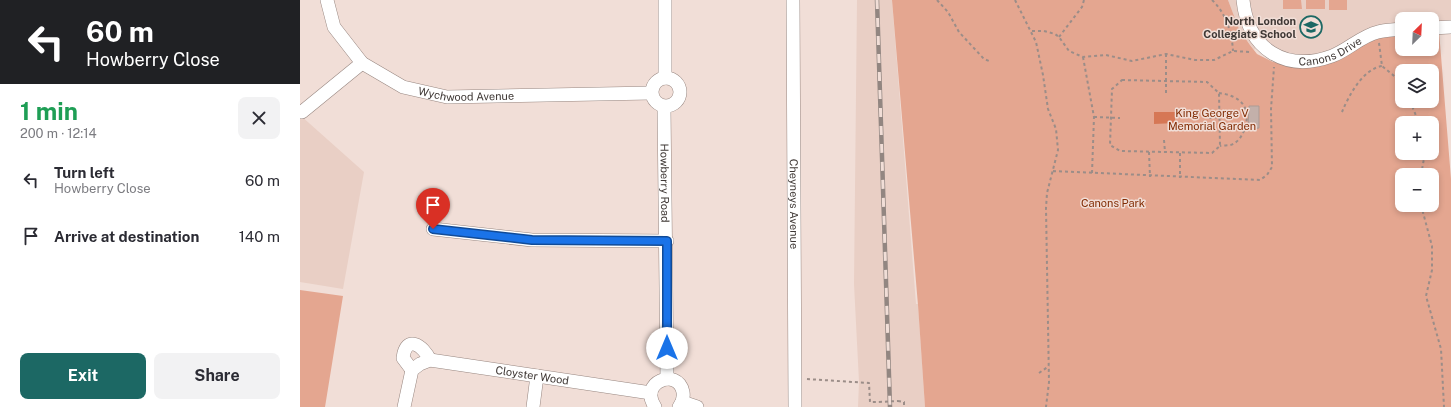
<!DOCTYPE html>
<html lang="en">
<head>
<meta charset="utf-8">
<style>
	body { margin:0; font-family:"Public Sans",sans-serif; background:#f2f2f3; color:#2b2b33; height:100vh; display:flex; flex-direction:column; font-size:15px; white-space:nowrap }
	* { box-sizing:border-box; margin:0 }
	p { font-size:13px; color:#7c7c81 }
	.icon { flex:none; width:22px; height:22px; fill:none; stroke:currentColor; stroke-width:2; stroke-linecap:round; stroke-linejoin:round }
	.map { position:relative; flex:1; overflow:hidden }
	.drawer { display:flex; flex-direction:column; background:#fff; width:300px }
	.drawer>* { flex:none }
	.banner { background:#202124; color:#fff; overflow:hidden }
	.needle { width:26px; rotate:24deg }
	.buttons { position:absolute; left:1095px; top:12px; display:grid; gap:8px }
	.buttons a { display:grid; place-items:center; width:44px; height:44px; border-radius:8px; background:#fff; box-shadow:0 2px 6px #0003; font-size:20px }
	.pin { position:absolute; display:grid; place-items:center; width:34px; height:34px; color:#fff; margin:-41px -17px; border-radius:50% 50% 50% 0; rotate:-45deg; box-shadow:0 0 4px #0007 }
	.pin .icon { rotate:45deg }
	.me { position:absolute; width:44px; margin:-22px; rotate:0deg; stroke-linejoin:round; filter:drop-shadow(0 0 3px #0008) }
	.turn { display:flex; align-items:center; gap:14px; height:84px; padding:0 20px; font-size:18px }
	.turn .icon { width:52px; height:52px; stroke-width:2.5 }
	.turn b { display:block; font-size:28px; line-height:34px }
	.round { display:grid; place-items:center; flex:none; width:42px; height:42px; border-radius:8px; background:#f2f2f3 }
	.head { display:flex; align-items:center; justify-content:space-between; height:68px; padding:0 20px }
	h1 { font-size:24px; font-weight:700; line-height:30px; color:#1e9e55 }
	.button { display:flex; gap:8px; margin-top:auto; padding:8px 20px }
	.button a { flex:1; height:46px; border-radius:8px; background:#1c6864; color:#fff; font-size:16px; font-weight:700; line-height:46px; text-align:center }
	.button a+a { background:#f2f2f3; color:#2b2b33 }
	ul { padding:0; list-style:none }
	li { display:flex; align-items:center; gap:12px; height:56px; padding:0 20px }
	li div { flex:1 }
	li b { display:block; font-size:15px }
	li em { font-style:normal }
	main { display:flex; flex:1; min-height:0 }
	.map>svg:first-child { display:block }
</style>
</head>
<body>
<main>
<section class="drawer">
<div class="banner">
<div class="turn"><svg class="icon" aria-label="left" viewBox="0 0 24 24"><path d="M17 20v-9H6M10 6l-5 5 5 5"/></svg><div><b>60 m</b>Howberry Close</div></div>
</div>
<div class="head"><div><h1>1 min</h1><p>200 m · 12:14</p></div><a class="round"><svg class="icon" aria-label="close" viewBox="0 0 24 24"><path d="M6 6l12 12M18 6L6 18"/></svg></a></div>
<ul>
<li><svg class="icon" aria-label="left" viewBox="0 0 24 24"><path d="M17 20v-9H6M10 6l-5 5 5 5"/></svg><div><b>Turn left</b><p>Howberry Close</p></div><em>60 m</em></li>
<li><svg class="icon" aria-label="arrive" viewBox="0 0 24 24"><path d="M6 21V4h12l-3 4 3 4H6"/></svg><div><b>Arrive at destination</b></div><em>140 m</em></li>
</ul>
<div class="button"><a>Exit</a><a>Share</a></div>
</section>
<div class="map">
<svg width="1151" height="407" viewBox="0 0 1151 407">
	<rect width="100%" height="100%" fill="#f1ded7"/>
	<path fill="#e9cfc5" d="M557,0H592L616,304H618L625,407H558L559,382L554,284Z
		M928,0H1151V23L1132,24V19H1102V25L1021,54L1000,55L985,52L962,41L954,50L939,29Z
		M0,115L64,172L43,289L0,282Z"/>
	<path fill="#e4a690" fill-rule="evenodd" d="M592,0H928L939,29L950,45L957,54L973,62L990,64L1071,39L1102,33V49H1132V32L1139,31L1151,179V407H625L618,305ZM1102,71H1132V101H1102ZM1102,123H1132V153H1102ZM1102,175H1132V205H1102Z
		M983,0H1001L1002,9H983Z
		M1006,0H1025V9H1006Z
		M1029,0H1047V10H1029Z
		M0,290L43,296L25,407H0Z"/>
	<path fill="#d67755" d="M854,112H875V123L854,124Z"/>
	<path fill="#c3b0aa" stroke="#ac9b94" d="M949,106H959V128L948,129Z"/>
	<g fill="none" stroke-linecap="round" stroke-linejoin="round">
		<g stroke="#988781" stroke-width="14">
			<g id="minor">
				<path id="s1" d="M27,0L34,27L62,63L103,87L147,97L351,93"/>
				<path id="s2" d="M493,0L495,407"/>
				<path id="s3" d="M943,0C948,49 985,73 1032,56C1048,50 1061,36 1078,32C1085,30 1094,30 1102,29"/>
				<path d="M1132,28L1151,27"/>
				<circle cx="366" cy="92" r="14"/>
				<path d="M365,78V0"/>
				<path id="s4" d="M364,107L367,379"/>
				<path d="M2,112L62,63"/>
				<path d="M133,229L232,240L367,241"/>
				<path d="M112,370L103,358C106,334 123,345 130,360"/>
				<path d="M382,402L397,407"/>
				<path id="s5" d="M104,407L112,370L120,364L130,360L351,393"/>
				<path d="M233,407L237,376"/>
				<path d="M355,407C338,382 378,367 383,392C384,398 382,403 379,407"/>
			</g>
		</g>
		<path stroke="#9b8d88" stroke-width="2" stroke-dasharray="3 3" stroke-linecap="butt" d="M637,0L648,12L659,32L684,59L689,61
			M715,0L736,42L743,75L748,109L756,129L758,150L747,193L746,208L749,382L746,407
			M912,0C926,13 932,33 933,51
			M732,31H744L755,34L759,37L769,51L783,57L806,55L832,61L866,54L895,60H914L933,51L951,52
			M759,37L782,7L784,0
			M1079,43L1082,66L1099,80L1102,86
			M783,57L794,117L792,173
			M822,80L907,82L919,93L920,146L912,153L820,151L810,145L812,89Z
			M866,93V54
			M919,93C928,94 941,98 945,108C950,118 944,139 933,144C930,146 924,145 920,146
			M1110,101L1119,123
			M1042,112C1049,95 1063,69 1082,66
			M794,117L820,118
			M909,118L919,117
			M864,140L865,152
			M849,152L850,177
			M880,153V178
			M753,171L960,180L967,175L972,167L971,109L974,67
			M1121,175L1125,153
			M1121,205L1132,246V270L1126,296L1141,349L1144,407
			M739,373L749,366
			M507,379L569,383L570,402H579
			M598,401L604,402V407"/>
		<use href="#minor" stroke="#fff" stroke-width="13"/>
		<g stroke="#928681" stroke-width="4.5">
			<path id="rail" d="M577,0L590,407"/>
		</g>
		<use href="#rail" stroke="#f1ded7" stroke-width="3" stroke-dasharray="9" stroke-linecap="butt"/>
		<path stroke="#9b8d88" stroke-width="2" stroke-dasharray="3 3" stroke-linecap="butt" d="M579,402L598,401"/>
	</g>
	<g fill="none" stroke-linecap="round" stroke-linejoin="round">
		<g stroke="#114b97" stroke-width="10">
			<path id="route" d="M133,229L232,240L367,241V348"/>
		</g>
		<use href="#route" stroke="#1a73e8" stroke-width="7"/>
	</g>
	<defs>
		<g id="school-ring" transform="scale(1.15)"><circle r="9.5" fill="#f1ded7" stroke="#1c6864" stroke-width="1.5"/><path d="M0-5L7-2L0 1L-7-2ZM-4 1L0 2.5L4 1V4Q0 6-4 4Z" fill="#1c6864"/></g>
	</defs>
	<g fill-rule="evenodd">
		<use href="#school-ring" x="1011" y="27"/>
	</g>
	<g text-anchor="middle" dominant-baseline="central" stroke-width="3" stroke-linejoin="round" paint-order="stroke">
		<g font-size="11" font-weight="bold" fill="#3f3835" stroke="#f1ded7" text-anchor="end">
			<text x="996" y="21">North London<tspan x="996" dy="13">Collegiate School</tspan></text>
		</g>
		<g font-size="11" fill="#3f3835" stroke="#f1ded7">
			<text stroke="none"><textPath href="#s3" startOffset="124">Canons Drive</textPath></text>
			<text stroke="none"><textPath href="#s1" startOffset="185">Wychwood Avenue</textPath></text>
			<text stroke="none"><textPath href="#s4" startOffset="76">Howberry Road</textPath></text>
			<text stroke="none"><textPath href="#s2" startOffset="204">Cheyneys Avenue</textPath></text>
			<text stroke="none"><textPath href="#s5" startOffset="162">Cloyster Wood</textPath></text>
		</g>
		<g font-size="11" fill="#822c04" stroke="#f1ded7">
			<text x="912" y="113">King George V<tspan x="912" dy="13">Memorial Garden</tspan></text>
			<text x="813" y="203">Canons Park</text>
		</g>
	</g>
</svg>
<div class="buttons">
<a><svg class="needle" viewBox="-14 -14 28 28"><path d="M0-13l5 13h-10z" fill="#e53935"/><path d="M0 13l5-13h-10z" fill="#7c7c81"/></svg></a>
<a><svg class="icon" aria-label="layers" viewBox="0 0 24 24"><path d="M12 4l9 5-9 5-9-5zM3 14l9 5 9-5"/></svg></a>
<a>+</a>
<a>−</a>
</div>
<div class="pin" style="left:133px;top:229px;background:#d93025"><svg class="icon" aria-label="arrive" viewBox="0 0 24 24"><path d="M6 21V4h12l-3 4 3 4H6"/></svg></div>
<svg class="me" style="left:367px;top:348px" viewBox="-20 -20 40 40"><circle r="19" fill="#fff"/><path d="M0-13L10 11 0 6-10 11z" fill="#1a73e8"/></svg>
</div>
</main>
</body>
</html>
